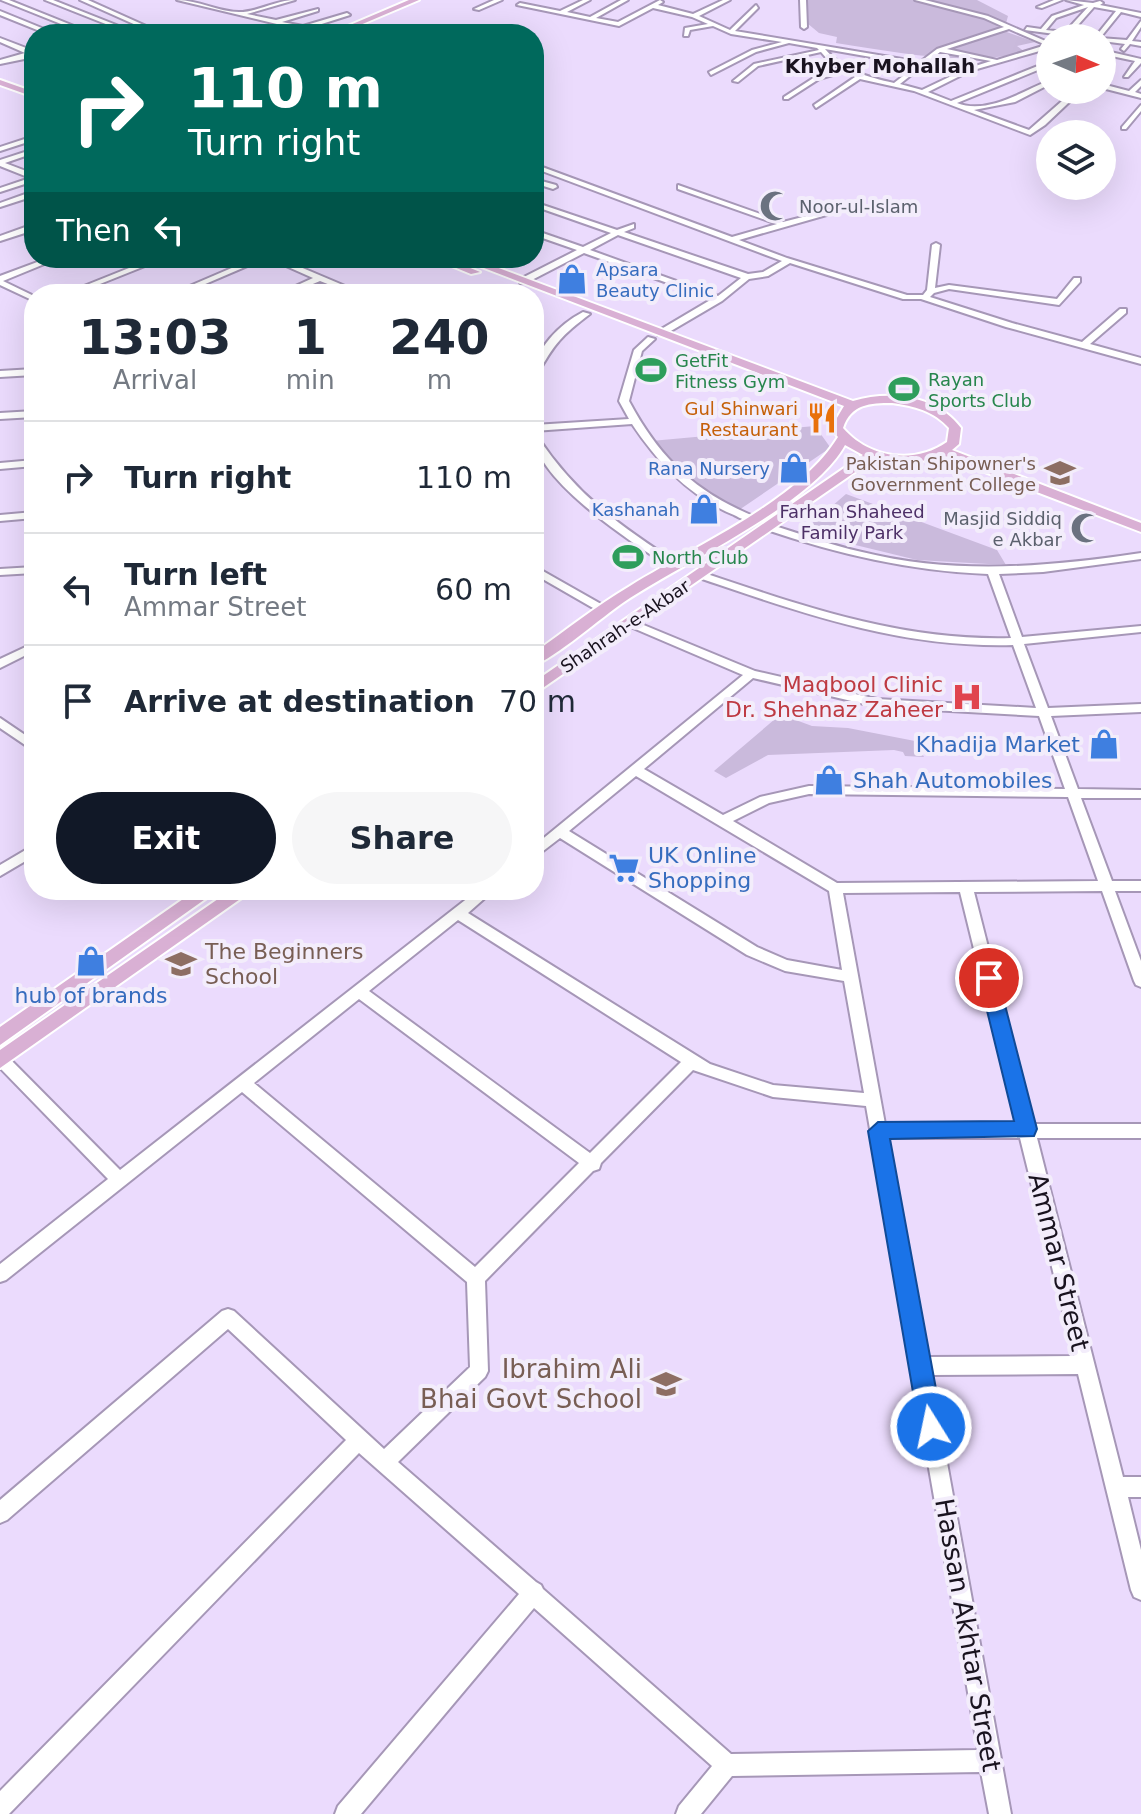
<!DOCTYPE html>
<html lang="en">
<head>
<meta charset="utf-8">
<style>
	body { margin:0; font-family:"DejaVu Sans",sans-serif; background:#f6f6f7; color:#1f2937; height:100vh; display:flex; flex-direction:column; font-size:30px; white-space:nowrap }
	* { box-sizing:border-box; margin:0 }
	p { font-size:26px; color:#747a83 }
	.icon { flex:none; width:44px; height:44px; fill:none; stroke:currentColor; stroke-width:2; stroke-linecap:round; stroke-linejoin:round }
	.map { position:relative; flex:1; overflow:hidden }
	.panel { position:absolute; left:24px; top:284px; width:520px; height:616px; display:flex; flex-direction:column; background:#fff; border-radius:32px; box-shadow:0 8px 32px #0002 }
	.panel>* { flex:none }
	.top-card { position:absolute; left:24px; top:24px; width:520px; height:244px; border-radius:32px; box-shadow:0 8px 32px #0002; background:#00695c; color:#fff; overflow:hidden }
	.needle { width:52px; rotate:92deg }
	.controls { position:absolute; left:1036px; top:24px; display:grid; gap:16px }
	.controls a { display:grid; place-items:center; width:80px; height:80px; border-radius:50%; background:#fff; box-shadow:0 8px 32px #0002; font-size:40px }
	.pin { position:absolute; display:grid; place-items:center; width:68px; height:68px; color:#fff; margin:-34px; border:4px solid #fff; border-radius:50%; box-shadow:0 2px 8px #0007 }
	.me { position:absolute; width:88px; margin:-44px; rotate:350deg; stroke-linejoin:round; filter:drop-shadow(0 0 6px #0008) }
	.turn { display:flex; align-items:center; gap:28px; height:168px; padding:0 32px; font-size:36px }
	.turn .icon { width:104px; height:104px; stroke-width:2.5 }
	.turn b { display:block; font-size:56px; line-height:68px }
	.then { display:flex; align-items:center; height:76px; padding:0 32px; background:#0003; gap:16px; font-size:30px }
	.eta { display:flex; justify-content:space-evenly; align-items:center; height:136px; text-align:center }
	.eta b { font-size:48px; font-weight:700; line-height:56px }
	.primary-button { display:flex; gap:16px; margin-top:auto; padding:16px 32px }
	.primary-button a { flex:1; height:92px; border-radius:48px; background:#111827; color:#fff; font-size:32px; font-weight:700; line-height:92px; text-align:center }
	.primary-button a+a { background:#f6f6f7; color:#1f2937 }
	ul { padding:0; list-style:none }
	li { display:flex; align-items:center; gap:24px; height:112px; padding:0 32px; border-top:2px solid #e0e1e3 }
	li div { flex:1 }
	li b { display:block; font-size:30px }
	li em { font-style:normal }
	.map>svg:first-child { display:block }
</style>
</head>
<body>
<div class="map">
<svg width="1141" height="1814" viewBox="0 0 1141 1814">
	<rect width="100%" height="100%" fill="#ebdbfd"/>
	<path fill="#cabadc" d="M806,0H977L1008,16L1004,31L1035,42L1017,46L1025,52C969,67 894,52 836,43L837,37L819,33L807,23Z
		M815,426L830,447L827,450L739,510L688,479L651,441Z
		M846,494L997,550L1006,565L917,560L802,532Z
		M785,716L812,726L848,728L915,741L924,757L905,756L903,752L894,750L768,755L726,778L714,771L775,719Z"/>
	<g fill="none" stroke-linecap="round" stroke-linejoin="round">
		<g stroke="#a697b7" stroke-width="4">
			<path id="minor" d="M1,0H9L94,34H86Z
				M45,0H53L139,34H131Z
				M80,0H88L164,34H156Z
				M177,0C198,0 219,12 239,12C258,12 276,0 295,0L247,14L276,20L318,9V11L282,22L303,26L347,13L350,15L309,28L332,34C317,34 300,25 286,27C277,28 271,34 261,34L281,25Z
				M494,0H502L479,10L474,9Z
				M583,0H590L567,12L590,17L621,0H628L596,18L618,22L660,0L663,2L658,5L693,14L723,0H730L699,16L730,30L756,5L758,8L735,31L920,62L937,49L1004,27L984,18L915,0H925L988,16L1050,43V48L970,71L928,92L951,101L1050,61V65L957,103C987,115 1023,91 1050,80V84L1015,102L974,110L1029,130L1070,94L1075,90H1082L1045,125L1030,135L914,91L860,79L816,108L814,105L855,77L846,71L819,79L788,99H784V97L815,77L841,69L828,60L821,52L758,66L738,82L733,81L754,64L819,50L817,48L789,43L756,52L711,75L709,72L752,50L782,42L731,34L713,26L690,30L688,36H684L685,28L708,24L692,17L653,8L619,26L517,5L520,3L560,11ZM1009,29L1046,45L997,60L947,49ZM825,49L917,65L894,83C867,77 843,70 825,49ZM940,52L991,61L966,69L922,90L900,84Z
				M800,0H806L807,27L804,29L801,27Z
				M1054,0H1062L1042,8L1037,7Z
				M1066,0L1093,3L1100,1L1103,3L1100,5L1141,13V17L1121,12L1100,38L1127,40L1141,21V27L1132,41L1141,42V46L1130,44L1124,51L1121,49L1125,44L1102,41V38L1068,36L1062,38V35L1025,30L1027,27L1041,29L1052,16L1084,5ZM1088,7L1065,32L1046,30L1056,18ZM1094,7L1116,11L1096,36L1071,33Z
				M0,11L54,33L55,34H47L0,15Z
				M0,38L34,51V57L0,64V60L25,53L0,42Z
				M1102,50L1141,59V63L1128,77H1124L1135,61L1102,54Z
				M1141,80V86L1135,92L1141,94V98L1102,88V84L1129,91Z
				M1141,105V111L1126,129H1122V127Z
				M34,136V140L0,151V147Z
				M34,149V153L5,163L34,174V181L0,192V188L30,178L0,166V160Z
				M534,164L732,237L777,224L678,189V185L783,222L830,210V214L739,240L787,258L907,295H923L927,290L932,245L936,243L940,245L935,288L949,285L1057,299L1074,278H1080V282L1059,305L949,289L934,293L930,297L1012,323L1082,342L1120,309H1126V313L1090,344L1141,358V364L1006,327L921,299H903L790,263L768,276L749,279L722,301L664,335H658V331L712,299L584,253L526,283H520V279L577,250L534,235V230L583,247L611,233L534,206V202L617,230L634,224V228L624,232L748,274L763,272L782,261L534,168ZM618,235L741,278L718,296L590,250Z
				M534,179L556,185L557,187L553,189L534,183Z
				M31,192H34V196L0,207V203Z
				M31,225H34V230L0,241V236Z
				M48,258H59L3,281L34,296V301L0,285V276Z
				M154,258H165L75,294H64Z
				M255,258H266L182,294H171Z
				M268,258H279L364,294H353L320,281L289,294H278L313,278Z
				M583,312L590,314C562,335 554,344 537,375L534,376C534,349 560,324 583,312Z
				M648,337L655,339L642,351L629,401C660,459 696,493 758,518V522C749,523 742,519 734,515C690,497 658,463 632,424L534,431V425L629,419L619,401L634,350Z
				M34,369V375L0,377V371Z
				M34,411V417L0,419V413Z
				M534,435L537,436C576,495 620,526 679,564V568H671C636,545 534,480 534,435Z
				M34,460V466L0,469V463Z
				M34,512V518L0,521V515Z
				M768,524C799,533 830,545 862,552C954,575 1048,567 1141,553V559L1043,572L999,574L1022,637L1141,626V632L1024,644L1048,708L1141,704V712L1051,716L1078,789L1141,790V798H1081L1112,881H1141V891H1115L1141,961V987L1136,985L1134,981L1102,891L974,892L1033,1124H1141V1138H1037L1123,1477H1141V1497H1128L1141,1550V1600L1134,1597L1131,1590L1078,1374L931,1375L1011,1814H989L981,1772L732,1776L701,1814H676L679,1806L712,1766L534,1608L361,1814H335L338,1806L519,1594L359,1453L9,1814H0V1791L346,1440L228,1329L7,1520L0,1523V1500L222,1311L228,1309L234,1311L384,1449L470,1367L467,1282L242,1092L6,1280L0,1282V1264L108,1179L0,1068V1053L6,1055L120,1170L478,890H494L468,913L710,1064L773,1085L864,1093L844,981L785,971L747,955L560,838L534,858V846L743,675L626,625V621H634L755,671L877,699L1036,708L1013,645C898,648 803,613 696,577V573H704C806,607 901,641 1011,638L988,574C910,571 838,554 764,529L763,527ZM753,678L877,707L1039,716L1065,789L809,786L760,797L723,815L644,769ZM636,776L829,891L842,970L787,960L757,947L569,831ZM809,794L1068,797L1098,881L837,883L733,821L769,803ZM960,892L1017,1124H885L843,893ZM458,920L681,1062L590,1153L369,991ZM359,999L579,1163L475,1267L254,1083ZM693,1070L773,1097L866,1106L978,1750L731,1754L543,1589L541,1585L536,1582L398,1462L485,1377L488,1371L485,1281L593,1171L599,1169L601,1163ZM888,1138H1020L1074,1356L928,1357Z
				M534,566L608,608L610,610L608,612H600L534,574Z
				M34,567V573L0,575V569Z
				M34,643V651L0,668V659Z
				M0,718L34,741V751L0,728Z
				M34,845V856L0,876V865Z"/>
		</g>
		<g stroke="#fff" stroke-width="4">
			<path id="major" d="M409,0H419L339,34H329Z
				M0,80L34,92V97L0,85Z
				M432,258H446L480,272L471,274Z
				M458,258H472L853,401C890,390 936,395 961,428L959,444L952,450L1141,523V532L943,456L909,464L874,459L534,694V682L863,455L845,445C811,506 685,561 624,602C603,616 554,659 534,665V653C566,630 596,606 630,586C694,546 798,502 838,437L831,428L844,406ZM892,403C914,406 934,411 949,428L947,442C914,465 869,458 843,428C851,404 870,403 892,403Z
				M196,890H218L0,1045V1027Z
				M231,890H253L0,1068V1050Z"/>
		</g>
		<use href="#minor" fill="#fff" fill-rule="evenodd"/>
		<use href="#major" fill="#d9b0d4" fill-rule="evenodd"/>
	</g>
	<path fill="#1a73e8" stroke="#114b97" stroke-width="2" d="M989,971L998,978L1037,1129L1034,1136L890,1139L943,1427L940,1436L931,1439L923,1436L919,1427L868,1131L878,1122L1014,1121L979,978Z"/>
	<defs>
		<g id="mosque-bare" transform="scale(2.4)"><path d="M3.5-4.9A6 6 0 1 0 3.5 4.9A5 5 0 1 1 3.5-4.9Z" fill="#6b7280" stroke="#f3edfb" stroke-width="2.5" paint-order="stroke"/></g>
		<g id="shop-bare" transform="scale(2.4)"><path d="M-5-2.5h2.3a2.7 3.5 0 0 1 5.4 0H5L5.5 6h-11ZM-1.5-2.5h3a1.5 2.3 0 0 0-3 0Z" fill="#3f7fe0" stroke="#f3edfb" stroke-width="2.5" paint-order="stroke"/></g>
		<g id="stadium-bare" transform="scale(2.4)"><path d="M0-5a6.5 5 0 1 0 0 10a6.5 5 0 1 0 0-10ZM-3.5-1.8h7v3.6h-7Z" fill="#2e9e5b" stroke="#f3edfb" stroke-width="2.5" paint-order="stroke"/></g>
		<g id="restaurant-bare" transform="scale(2.4)"><path d="M-5-6h1v4h1v-4h1v4h1v-4h1v5L-1.5 .5V6h-2V.5L-5-1ZM5-6V6H3V1.5H1.5Q1.5-4 5-6Z" fill="#e8710a" stroke="#f3edfb" stroke-width="2.5" paint-order="stroke"/></g>
		<g id="university-bare" transform="scale(2.4)"><path d="M0-5L7-2L0 1L-7-2ZM-4 1L0 2.5L4 1V4Q0 6-4 4Z" fill="#8d6e63" stroke="#f3edfb" stroke-width="2.5" paint-order="stroke"/></g>
		<g id="hospital-bare" transform="scale(2.4)"><path d="M-5-5h3v3.5h4V-5h3V5h-3V1.5h-4V5h-3Z" fill="#e0444e" stroke="#f3edfb" stroke-width="2.5" paint-order="stroke"/></g>
		<g id="supermarket-bare" transform="scale(2.4)"><path d="M-6-5.5h2.5l.6 2H6L4.5 2H-2.5L-4.4-4H-6ZM-1.5 3.2a1.3 1.3 0 1 0 .1 0ZM3 3.2a1.3 1.3 0 1 0 .1 0Z" fill="#3f7fe0" stroke="#f3edfb" stroke-width="2.5" paint-order="stroke"/></g>
		<g id="school-bare" transform="scale(2.4)"><path d="M0-5L7-2L0 1L-7-2ZM-4 1L0 2.5L4 1V4Q0 6-4 4Z" fill="#8d6e63" stroke="#f3edfb" stroke-width="2.5" paint-order="stroke"/></g>
	</defs>
	<g fill-rule="evenodd">
		<use href="#mosque-bare" x="775" y="206"/>
		<use href="#shop-bare" x="572" y="279"/>
		<use href="#stadium-bare" x="651" y="370"/>
		<use href="#stadium-bare" x="904" y="389"/>
		<use href="#restaurant-bare" x="822" y="418"/>
		<use href="#shop-bare" x="794" y="468"/>
		<use href="#university-bare" x="1060" y="473"/>
		<use href="#shop-bare" x="704" y="509"/>
		<use href="#mosque-bare" x="1086" y="528"/>
		<use href="#stadium-bare" x="628" y="557"/>
		<use href="#hospital-bare" x="967" y="697"/>
		<use href="#shop-bare" x="1104" y="744"/>
		<use href="#shop-bare" x="829" y="780"/>
		<use href="#supermarket-bare" x="624" y="868"/>
		<use href="#shop-bare" x="91" y="961"/>
		<use href="#school-bare" x="181" y="964"/>
		<use href="#school-bare" x="666" y="1384"/>
	</g>
	<g text-anchor="middle" dominant-baseline="central" stroke-width="8" stroke-linejoin="round" paint-order="stroke">
		<g font-size="18" fill="#5b616d" stroke="#f3edfb" text-anchor="start">
			<text x="799" y="206">Noor-ul-Islam</text>
			<text x="1062" y="518" text-anchor="end">Masjid Siddiq<tspan x="1062" dy="21">e Akbar</tspan></text>
		</g>
		<g font-size="18" fill="#366cbe" stroke="#f3edfb" text-anchor="end">
			<text x="596" y="269" text-anchor="start">Apsara<tspan x="596" dy="21">Beauty Clinic</tspan></text>
			<text x="770" y="468">Rana Nursery</text>
			<text x="680" y="509">Kashanah</text>
		</g>
		<g font-size="18" fill="#27864d" stroke="#f3edfb" text-anchor="start">
			<text x="675" y="360">GetFit<tspan x="675" dy="21">Fitness Gym</tspan></text>
			<text x="928" y="379">Rayan<tspan x="928" dy="21">Sports Club</tspan></text>
			<text x="652" y="557">North Club</text>
		</g>
		<g font-size="18" fill="#c56008" stroke="#f3edfb" text-anchor="end">
			<text x="798" y="408">Gul Shinwari<tspan x="798" dy="21">Restaurant</tspan></text>
		</g>
		<g font-size="18" fill="#785e54" stroke="#f3edfb" text-anchor="end">
			<text x="1036" y="463">Pakistan Shipowner's<tspan x="1036" dy="21">Government College</tspan></text>
		</g>
		<g font-size="18" fill="#4d3067" stroke="#f3edfb">
			<text x="852" y="511">Farhan Shaheed<tspan x="852" dy="21">Family Park</tspan></text>
		</g>
		<g font-size="18" fill="#19131f" stroke="#f3edfb">
			<text transform="translate(625 626) rotate(-34)">Shahrah-e-Akbar</text>
		</g>
		<g font-size="20" font-weight="bold" fill="#19131f" stroke="#f3edfb">
			<text x="880" y="66">Khyber Mohallah</text>
		</g>
		<g font-size="22" fill="#be3a42" stroke="#f3edfb" text-anchor="end">
			<text x="943" y="684">Maqbool Clinic<tspan x="943" dy="25">Dr. Shehnaz Zaheer</tspan></text>
		</g>
		<g font-size="22" fill="#366cbe" stroke="#f3edfb" text-anchor="start">
			<text x="1080" y="744" text-anchor="end">Khadija Market</text>
			<text x="853" y="780">Shah Automobiles</text>
			<text x="648" y="855">UK Online<tspan x="648" dy="25">Shopping</tspan></text>
			<text x="91" y="995" text-anchor="middle">hub of brands</text>
		</g>
		<g font-size="22" fill="#785e54" stroke="#f3edfb" text-anchor="start">
			<text x="205" y="951">The Beginners<tspan x="205" dy="25">School</tspan></text>
		</g>
		<g font-size="26" fill="#19131f" stroke="#f3edfb">
			<text transform="translate(1059 1262) rotate(76)">Ammar Street</text>
			<text transform="translate(968 1635) rotate(80)">Hassan Akhtar Street</text>
		</g>
		<g font-size="26" fill="#785e54" stroke="#f3edfb" text-anchor="end">
			<text x="642" y="1369">Ibrahim Ali<tspan x="642" dy="30">Bhai Govt School</tspan></text>
		</g>
	</g>
</svg>
<div class="controls">
<a><svg class="needle" viewBox="-14 -14 28 28"><path d="M0-13l5 13h-10z" fill="#e53935"/><path d="M0 13l5-13h-10z" fill="#747a83"/></svg></a>
<a><svg class="icon" aria-label="layers" viewBox="0 0 24 24"><path d="M12 4l9 5-9 5-9-5zM3 14l9 5 9-5"/></svg></a>
</div>
<div class="pin" style="left:989px;top:978px;background:#d93025"><svg class="icon" aria-label="arrive" viewBox="0 0 24 24"><path d="M6 21V4h12l-3 4 3 4H6"/></svg></div>
<svg class="me" style="left:931px;top:1427px" viewBox="-20 -20 40 40"><circle r="17" fill="#1a73e8" stroke="#fff" stroke-width="3"/><path d="M0-11L8 9 0 5-8 9z" fill="#fff"/></svg>
<div class="top-card">
<div class="turn"><svg class="icon" aria-label="right" viewBox="0 0 24 24"><path d="M7 20v-9h11M14 6l5 5-5 5"/></svg><div><b>110 m</b>Turn right</div></div>
<div class="then">Then<svg class="icon" aria-label="left" viewBox="0 0 24 24"><path d="M17 20v-9H6M10 6l-5 5 5 5"/></svg></div>
</div>
<section class="panel">
<div class="eta">
<div><b>13:03</b><p>Arrival</p></div>
<div><b>1</b><p>min</p></div>
<div><b>240</b><p>m</p></div>
</div>
<ul>
<li><svg class="icon" aria-label="right" viewBox="0 0 24 24"><path d="M7 20v-9h11M14 6l5 5-5 5"/></svg><div><b>Turn right</b></div><em>110 m</em></li>
<li><svg class="icon" aria-label="left" viewBox="0 0 24 24"><path d="M17 20v-9H6M10 6l-5 5 5 5"/></svg><div><b>Turn left</b><p>Ammar Street</p></div><em>60 m</em></li>
<li><svg class="icon" aria-label="arrive" viewBox="0 0 24 24"><path d="M6 21V4h12l-3 4 3 4H6"/></svg><div><b>Arrive at destination</b></div><em>70 m</em></li>
</ul>
<div class="primary-button"><a>Exit</a><a>Share</a></div>
</section>
</div>
</body>
</html>
